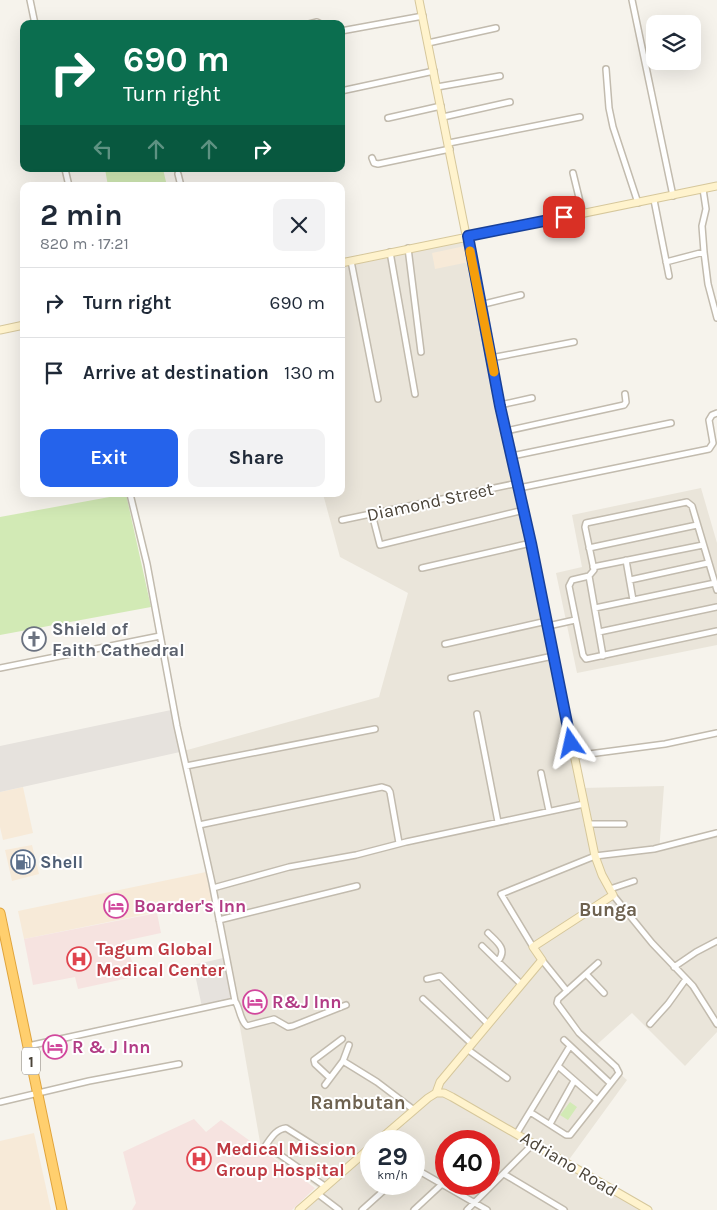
<!DOCTYPE html>
<html lang="en">
<head>
<meta charset="utf-8">
<style>
	body { margin:0; font-family:Karla,sans-serif; background:#f2f2f3; color:#1f2937; height:100vh; display:flex; flex-direction:column; font-size:19px; white-space:nowrap }
	* { box-sizing:border-box; margin:0 }
	p { font-size:16px; color:#747a83 }
	.icon { flex:none; width:28px; height:28px; fill:none; stroke:currentColor; stroke-width:2; stroke-linecap:round; stroke-linejoin:round }
	.map { position:relative; flex:1; overflow:hidden }
	.side { position:absolute; left:20px; top:182px; width:325px; height:315px; display:flex; flex-direction:column; background:#fff; border-radius:10px; box-shadow:0 5px 20px #0002 }
	.side>* { flex:none }
	.banner { position:absolute; left:20px; top:20px; width:325px; height:152px; border-radius:10px; box-shadow:0 5px 20px #0002; background:#0b6e4f; color:#fff; overflow:hidden }
	.controls { position:absolute; left:646px; top:15px; display:grid; gap:10px }
	.controls a { display:grid; place-items:center; width:55px; height:55px; border-radius:10px; background:#fff; box-shadow:0 5px 20px #0002; font-size:25px }
	.speed { position:absolute; left:360px; top:1130px; display:flex; gap:10px; font-size:25px; font-weight:700; text-align:center }
	.speed>* { display:grid; place-content:center; width:65px; height:65px; border-radius:50%; background:#fff; box-shadow:0 5px 20px #0002; line-height:1 }
	.speed small { font-size:12px; font-weight:400 }
	.speed .limit { border:8px solid #d22; background:#fff; color:#111 }
	.pin { position:absolute; display:grid; place-items:center; width:42px; height:42px; color:#fff; margin:-21px; border-radius:10px; box-shadow:0 2px 8px #0006 }
	.me { position:absolute; width:55px; margin:-28px; rotate:349deg; stroke-linejoin:round; filter:drop-shadow(0 0 4px #0008) }
	.turn { display:flex; align-items:center; gap:18px; height:105px; padding:0 20px; font-size:22px }
	.turn .icon { width:65px; height:65px; stroke-width:2.5 }
	.turn b { display:block; font-size:35px; line-height:42px }
	.lanes { display:flex; align-items:center; height:48px; padding:0 20px; background:#0003; justify-content:center; gap:25px; direction:ltr }
	.lanes .off { opacity:.35 }
	.round { display:grid; place-items:center; flex:none; width:52px; height:52px; border-radius:10px; background:#f2f2f3 }
	.overview { display:flex; align-items:center; justify-content:space-between; height:85px; padding:0 20px }
	h1 { font-size:30px; font-weight:700; line-height:38px }
	.cta { display:flex; gap:10px; margin-top:auto; padding:10px 20px }
	.cta a { flex:1; height:58px; border-radius:10px; background:#2563eb; color:#fff; font-size:20px; font-weight:700; line-height:58px; text-align:center }
	.cta a+a { background:#f2f2f3; color:#1f2937 }
	ul { padding:0; list-style:none }
	li { display:flex; align-items:center; gap:15px; height:70px; padding:0 20px; border-top:1px solid #e0e1e3 }
	li div { flex:1 }
	li b { display:block; font-size:19px }
	li em { font-style:normal }
	.map>svg:first-child { display:block }
</style>
</head>
<body>
<div class="map">
<svg width="717" height="1210" viewBox="0 0 717 1210">
	<rect width="100%" height="100%" fill="#f6f3ec"/>
	<path fill="#eae5da" fill-rule="evenodd" d="M468,235L582,788L664,786L659,852L717,830V1032L685,1066L632,1013L592,1049L627,1080L568,1161L510,1126L507,1130L648,1210H305L324,1192L261,1148L236,1004L180,752L379,697L408,593L340,557L323,494H341V262ZM371,1141H414V1184H371ZM446,1141H489V1184H446Z
		M701,488L717,543V645L577,673L556,573L582,567L572,515Z"/>
	<path fill="#f7ead8" d="M465,246L469,262L435,269L432,253Z
		M23,787L33,833L3,840L0,827V792Z
		M32,845L39,874L12,881L5,850Z
		M206,872L212,901L24,939L18,911Z
		M34,1133L51,1210H0V1141Z"/>
	<path fill="#e6e2dd" d="M171,710L180,752L0,792V746Z
		M223,958L232,1000L202,1007L193,965Z"/>
	<path fill="#f6e3e0" d="M157,913L161,933L124,941L138,976L78,989L75,977L33,985L24,939Z
		M194,1119L206,1132L221,1120L315,1188L292,1210H132L136,1203L123,1152Z"/>
	<path fill="#d2eab5" d="M105,169H163L167,186H108Z
		M126,494L151,607L0,635V517Z
		M570,1102L577,1107L568,1120L560,1115Z"/>
	<g fill="none" stroke-linecap="round" stroke-linejoin="round">
		<g stroke="#c2bbae" stroke-width="8">
			<path id="street" d="M30,0L35,24
				M632,0L673,196
				M309,24L317,22L321,24
				M341,31L423,16
				M428,43L496,28
				M606,69L609,108L613,127L638,203
				M437,87L500,76
				M341,91L434,71
				M443,117L510,102
				M388,118L441,106
				M449,143L580,117
				M372,158L374,163L378,164L450,149
				M65,169L69,186
				M573,173L583,214
				M178,174L181,186
				M703,189L706,209L702,226L704,252L708,284L717,318
				M654,200L669,276
				M408,248L421,352
				M390,252L415,394
				M351,261L378,399
				M666,262L704,252
				M480,305L521,295
				M491,358L574,342
				M500,405L532,398
				M506,431L624,405L626,402L625,394
				M512,456L671,423
				M519,488L709,449L713,443L709,420L712,415L717,413
				M372,514L380,545L524,510
				M342,520L518,483
				M589,548L697,525
				M626,560L633,600
				M593,567L703,545
				M422,568L531,543
				M589,576L603,656
				M630,580L708,563
				M717,590L692,506L687,502L586,523L585,527L594,570L589,576L572,580L569,586L583,655L586,659L717,631
				M595,608L715,583
				M548,626L575,620
				M599,632L717,607
				M445,644L547,621
				M0,668L160,636
				M451,678L553,656
				M477,714L498,822
				M574,756L665,744L717,733
				M186,766L375,729
				M541,773L549,811
				M588,824H624
				M199,825L382,787L388,789L390,792L399,843
				M213,888L289,867L356,855L406,842L584,804
				M610,889L634,881
				M613,895L652,943L693,986L717,1024
				M219,920L357,886
				M488,933C497,942 508,949 498,961
				M482,946L521,984
				M533,947L501,894L595,856L654,849L717,833
				M542,960L567,991
				M674,967L696,952L717,941
				M586,974L604,993
				M427,979L440,976L488,1024
				M423,999L472,1044
				M235,1001C240,1008 240,1021 247,1026L274,1019L288,1027L293,1026L346,1005
				M650,1024L668,1004L686,979
				M564,1040L610,1083
				M28,1046L235,1001L212,883L177,726L147,564L130,494
				M467,1049L507,1078
				M343,1061L377,1082L414,1110
				M558,1066L597,1100
				M330,1078L315,1064L314,1060L342,1039
				M325,1085L343,1061L349,1045
				M0,1102L89,1081L179,1064
				M530,1112L566,1135H570L619,1073L616,1067L579,1033L557,1003L558,999L598,963
				M550,1124L574,1081
				M517,1133L570,1046
				M316,1147L286,1128C276,1129 271,1138 266,1145L326,1187
				M414,1168L487,1210
				M504,1174L564,1210
				M318,1194L339,1210
				M362,1210L391,1184
				M414,1210L442,1184
				M467,1210L534,1143"/>
		</g>
		<g stroke="#d6c79b" stroke-width="9">
			<path id="secondary" d="M341,263L717,186
				M0,330L24,325
				M436,1093H444L452,1097L648,1210
				M378,1141L428,1098L436,1093L440,1082L542,960L533,947L613,895L602,875L595,856L519,488L500,405L419,0
				M299,1210L371,1147"/>
		</g>
		<g stroke="#e0a43c" stroke-width="11">
			<path id="highway" d="M0,913L62,1210"/>
		</g>
		<use href="#street" stroke="#fff" stroke-width="5"/>
		<use href="#secondary" stroke="#fff3cd" stroke-width="7"/>
		<use href="#highway" stroke="#ffcf6e" stroke-width="9"/>
	</g>
	<g fill="none" stroke-linecap="round" stroke-linejoin="round">
		<g stroke="#184099" stroke-width="12">
			<path id="route" d="M564,217L468,236L500,406L531,543L571,743"/>
		</g>
		<use href="#route" stroke="#2563eb" stroke-width="9"/>
		<path stroke="#f59e0b" stroke-width="9" d="M470,251L494,372"/>
	</g>
	<defs>
		<g id="church-ring" transform="scale(1.25)"><circle r="9.5" fill="#fff" stroke="#6b7280" stroke-width="1.5"/><path d="M-1.2-6h2.4v3.5h3.3v2.4h-3.3V6h-2.4V-.1h-3.3v-2.4h3.3Z" fill="#6b7280"/></g>
		<g id="fuel-ring" transform="scale(1.25)"><circle r="9.5" fill="#fff" stroke="#5c6f8a" stroke-width="1.5"/><path d="M-5.5-6h7V0h2V4h1.3V-2.5L3-4.5l.8-.8L6-3V5H2.5V1h-1V6h-7ZM-4.2-4.7v3.2H.2V-4.7Z" fill="#5c6f8a"/></g>
		<g id="hotel-ring" transform="scale(1.25)"><circle r="9.5" fill="#fff" stroke="#d1479c" stroke-width="1.5"/><path d="M-6-4.5h1.5V1H6V5H4.5V3h-9V5H-6ZM-4 0a1.8 1.8 0 1 1 3.6 0ZM.5 0V-2.5h3Q6-2.5 6 0Z" fill="#d1479c"/></g>
		<g id="hospital-ring" transform="scale(1.25)"><circle r="9.5" fill="#fff" stroke="#e0444e" stroke-width="1.5"/><path d="M-5-5h3v3.5h4V-5h3V5h-3V1.5h-4V5h-3Z" fill="#e0444e"/></g>
	</defs>
	<g fill-rule="evenodd">
		<use href="#church-ring" x="34" y="639"/>
		<use href="#fuel-ring" x="23" y="862"/>
		<use href="#hotel-ring" x="116" y="906"/>
		<use href="#hospital-ring" x="79" y="959"/>
		<use href="#hotel-ring" x="255" y="1002"/>
		<use href="#hotel-ring" x="55" y="1047"/>
		<use href="#hospital-ring" x="199" y="1159"/>
	</g>
	<g text-anchor="middle" dominant-baseline="central" stroke-width="4" stroke-linejoin="round" paint-order="stroke">
		<rect fill="#fff" stroke="#817c74" stroke-width="1" x="22" y="1047.5" width="18" height="27" rx="4"/>
		<g font-size="16" font-weight="bold" fill="#4b4439">
			<text x="31" y="1061">1</text>
		</g>
		<g font-size="18" fill="#4b4439" stroke="#fff">
			<text transform="translate(430 502) rotate(-12)">Diamond Street</text>
			<text transform="translate(569 1164) rotate(31)">Adriano Road</text>
		</g>
		<g font-size="18" font-weight="bold" fill="#5b616d" stroke="#fff" text-anchor="start">
			<text x="52" y="629">Shield of<tspan x="52" dy="21">Faith Cathedral</tspan></text>
		</g>
		<g font-size="18" font-weight="bold" fill="#4e5e75" stroke="#fff" text-anchor="start">
			<text x="40" y="862">Shell</text>
		</g>
		<g font-size="18" font-weight="bold" fill="#b23c85" stroke="#fff" text-anchor="start">
			<text x="134" y="906">Boarder's Inn</text>
			<text x="272" y="1002">R&amp;J Inn</text>
			<text x="72" y="1047">R &amp; J Inn</text>
		</g>
		<g font-size="18" font-weight="bold" fill="#be3a42" stroke="#fff" text-anchor="start">
			<text x="96" y="949">Tagum Global<tspan x="96" dy="21">Medical Center</tspan></text>
			<text x="216" y="1149">Medical Mission<tspan x="216" dy="21">Group Hospital</tspan></text>
		</g>
		<g font-size="19" font-weight="bold" fill="#6e6250" stroke="#fff">
			<text x="608" y="910">Bunga</text>
			<text x="358" y="1103">Rambutan</text>
		</g>
	</g>
</svg>
<div class="controls">
<a><svg class="icon" aria-label="layers" viewBox="0 0 24 24"><path d="M12 4l9 5-9 5-9-5zM3 14l9 5 9-5"/></svg></a>
</div>
<div class="speed"><div>29<small>km/h</small></div><div class="limit">40</div></div>
<div class="pin" style="left:564px;top:217px;background:#d93025"><svg class="icon" aria-label="arrive" viewBox="0 0 24 24"><path d="M6 21V4h12l-3 4 3 4H6"/></svg></div>
<svg class="me" style="left:571px;top:743px" viewBox="-20 -20 40 40"><path d="M0-17L14 15 0 8-14 15z" fill="#2563eb" stroke="#fff" stroke-width="4"/></svg>
<div class="banner">
<div class="turn"><svg class="icon" aria-label="right" viewBox="0 0 24 24"><path d="M7 20v-9h11M14 6l5 5-5 5"/></svg><div><b>690 m</b>Turn right</div></div>
<div class="lanes"><svg class="icon off" aria-label="left" viewBox="0 0 24 24"><path d="M17 20v-9H6M10 6l-5 5 5 5"/></svg><svg class="icon off" aria-label="ahead" viewBox="0 0 24 24"><path d="M12 20V5M6 11l6-6 6 6"/></svg><svg class="icon off" aria-label="ahead" viewBox="0 0 24 24"><path d="M12 20V5M6 11l6-6 6 6"/></svg><svg class="icon" aria-label="right" viewBox="0 0 24 24"><path d="M7 20v-9h11M14 6l5 5-5 5"/></svg></div>
</div>
<section class="side">
<div class="overview"><div><h1>2 min</h1><p>820 m · 17:21</p></div><a class="round"><svg class="icon" aria-label="close" viewBox="0 0 24 24"><path d="M6 6l12 12M18 6L6 18"/></svg></a></div>
<ul>
<li><svg class="icon" aria-label="right" viewBox="0 0 24 24"><path d="M7 20v-9h11M14 6l5 5-5 5"/></svg><div><b>Turn right</b></div><em>690 m</em></li>
<li><svg class="icon" aria-label="arrive" viewBox="0 0 24 24"><path d="M6 21V4h12l-3 4 3 4H6"/></svg><div><b>Arrive at destination</b></div><em>130 m</em></li>
</ul>
<div class="cta"><a>Exit</a><a>Share</a></div>
</section>
</div>
</body>
</html>
